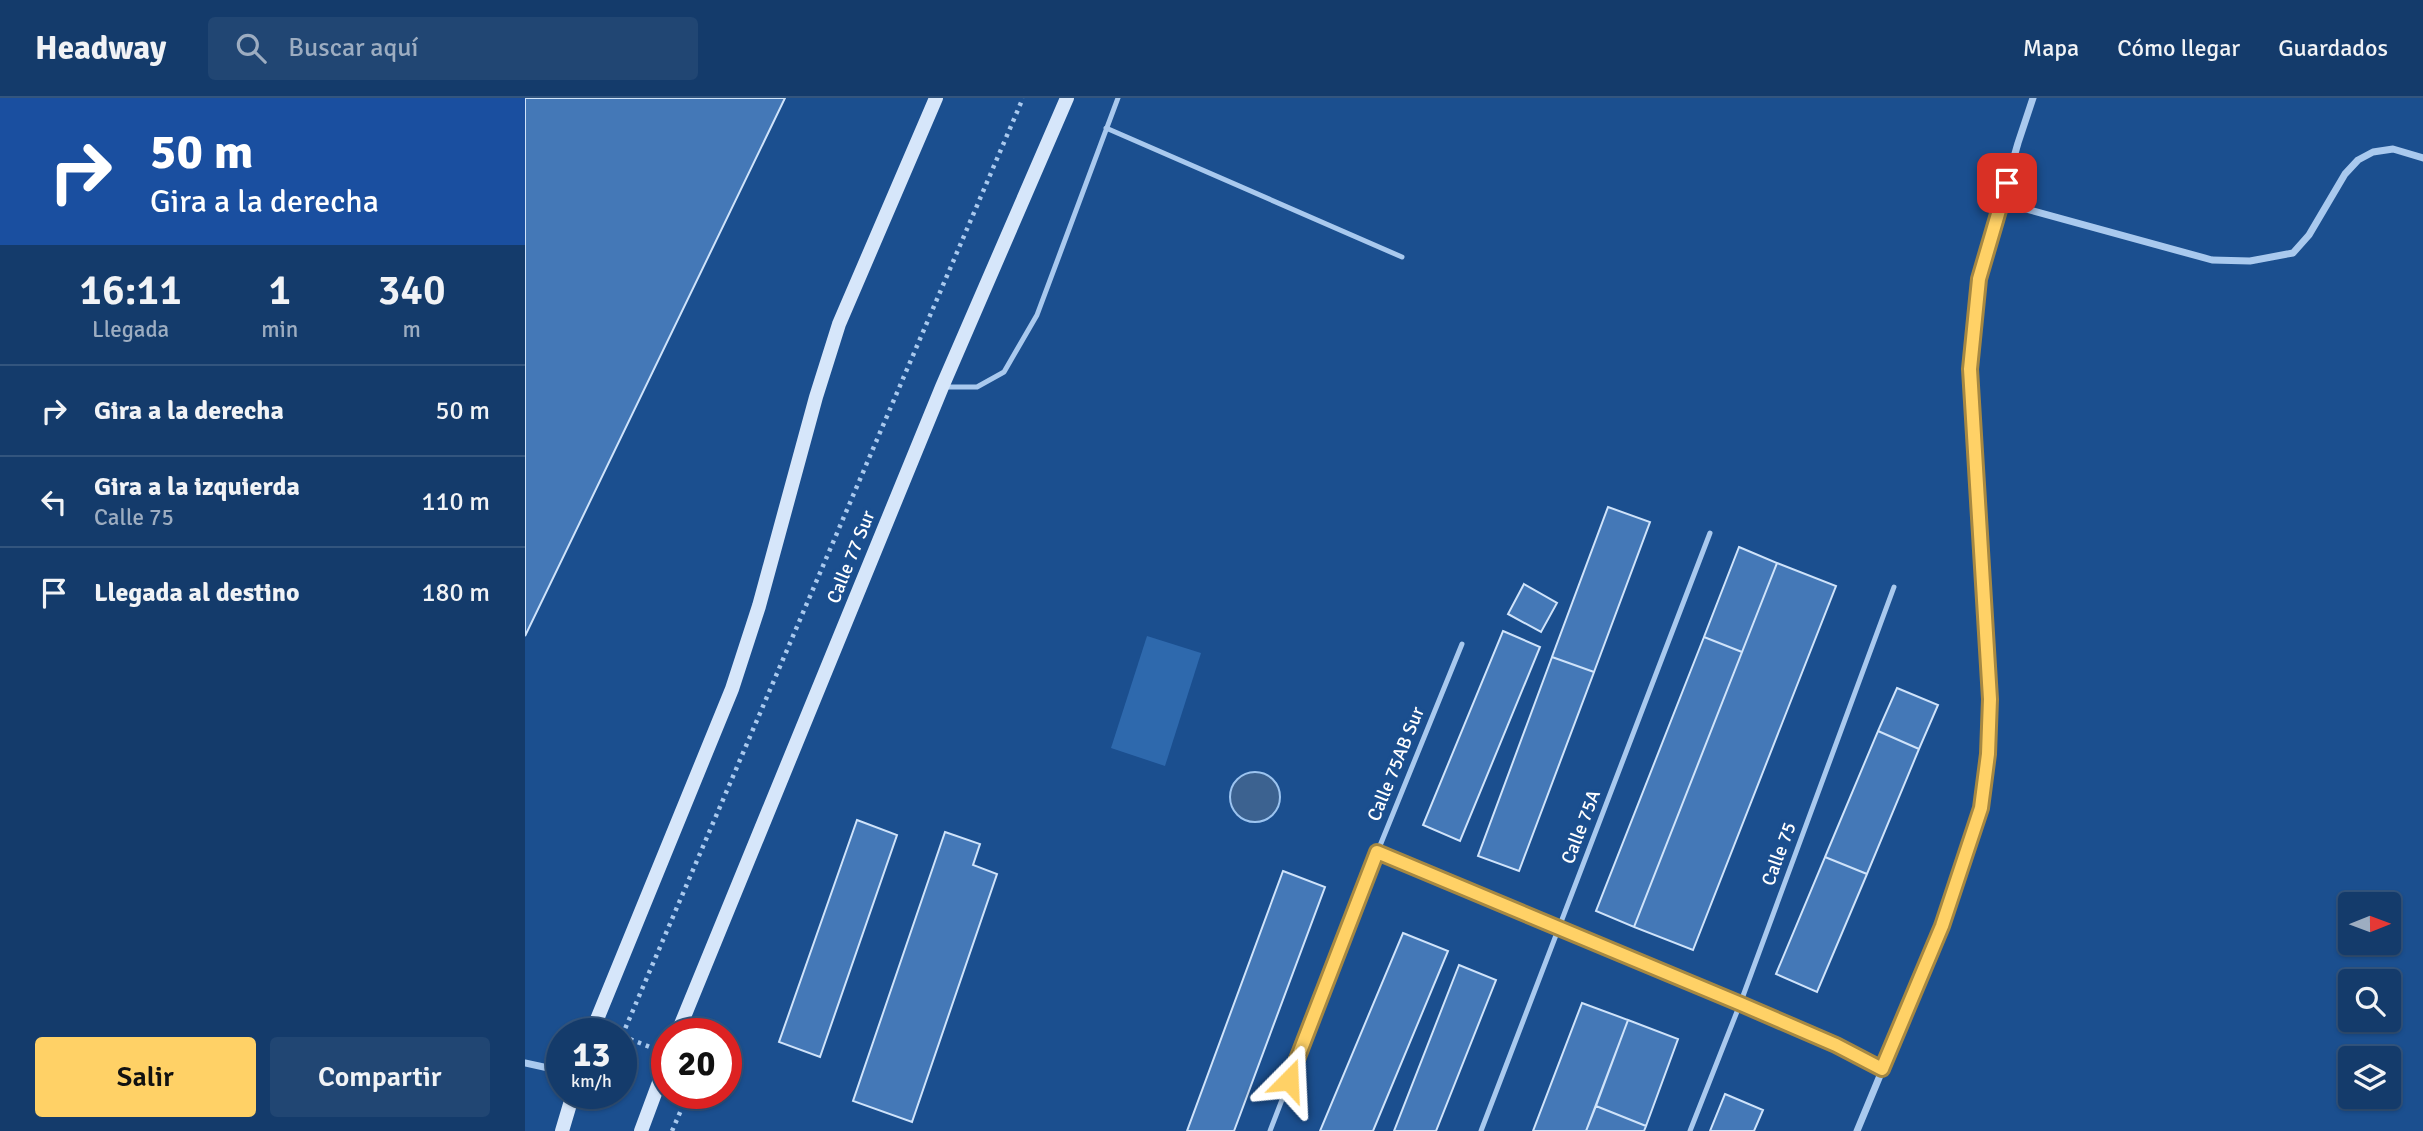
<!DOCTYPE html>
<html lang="es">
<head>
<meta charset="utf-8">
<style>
	body { margin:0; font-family:Signika,sans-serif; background:#214673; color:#f1f3f6; height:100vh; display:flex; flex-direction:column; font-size:26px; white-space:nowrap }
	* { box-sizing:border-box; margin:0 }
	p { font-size:23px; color:#9dadc1 }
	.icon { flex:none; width:38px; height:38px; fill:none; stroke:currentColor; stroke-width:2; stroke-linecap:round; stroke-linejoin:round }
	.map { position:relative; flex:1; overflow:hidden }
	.details { display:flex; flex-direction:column; background:#143b6b; width:525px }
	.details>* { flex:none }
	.hud { background:#1a4fa0; color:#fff; overflow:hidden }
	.needle { width:46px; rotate:89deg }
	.fabs { position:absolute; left:1813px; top:794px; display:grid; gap:14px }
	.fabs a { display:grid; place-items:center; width:63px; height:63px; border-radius:7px; background:#143b6b; box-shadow:0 2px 5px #0004,0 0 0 2px #33557e; font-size:35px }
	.speed { position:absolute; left:21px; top:920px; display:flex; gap:14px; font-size:35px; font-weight:700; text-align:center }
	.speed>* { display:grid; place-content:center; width:91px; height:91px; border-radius:50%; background:#143b6b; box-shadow:0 2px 5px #0004,0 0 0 2px #33557e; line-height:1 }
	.speed small { font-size:18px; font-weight:400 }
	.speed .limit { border:10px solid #d22; background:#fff; color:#111 }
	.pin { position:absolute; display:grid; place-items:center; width:60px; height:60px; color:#fff; margin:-30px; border-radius:14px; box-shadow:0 4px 10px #0006 }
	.me { position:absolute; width:77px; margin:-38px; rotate:21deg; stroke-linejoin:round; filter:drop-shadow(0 0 5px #0008) }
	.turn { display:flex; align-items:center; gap:24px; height:147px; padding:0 35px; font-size:32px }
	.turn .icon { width:91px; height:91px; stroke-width:2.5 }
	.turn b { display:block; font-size:49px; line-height:60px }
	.eta { display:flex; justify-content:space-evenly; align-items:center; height:119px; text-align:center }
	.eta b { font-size:42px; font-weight:600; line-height:49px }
	.primary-button { display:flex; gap:14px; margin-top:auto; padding:14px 35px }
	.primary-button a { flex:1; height:80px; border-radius:7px; background:#ffd166; color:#111; font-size:28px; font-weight:600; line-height:80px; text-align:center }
	.primary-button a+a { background:#214673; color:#f1f3f6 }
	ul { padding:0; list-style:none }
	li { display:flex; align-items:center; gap:21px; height:91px; padding:0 35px; border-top:2px solid #33557e }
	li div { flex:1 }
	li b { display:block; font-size:26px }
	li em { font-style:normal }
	header { display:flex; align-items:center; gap:42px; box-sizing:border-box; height:98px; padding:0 35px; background:#143b6b; border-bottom:2px solid #33557e }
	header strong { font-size:33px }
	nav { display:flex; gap:38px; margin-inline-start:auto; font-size:24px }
	.search { width:490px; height:63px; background:#214673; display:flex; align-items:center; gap:18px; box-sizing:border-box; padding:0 24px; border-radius:7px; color:#9dadc1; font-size:26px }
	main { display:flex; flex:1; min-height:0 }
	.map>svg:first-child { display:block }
</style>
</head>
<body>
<header>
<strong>Headway</strong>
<div class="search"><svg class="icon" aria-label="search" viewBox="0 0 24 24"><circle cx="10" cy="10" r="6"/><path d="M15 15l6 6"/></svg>Buscar aquí</div>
<nav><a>Mapa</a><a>Cómo llegar</a><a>Guardados</a></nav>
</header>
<main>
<section class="details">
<div class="hud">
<div class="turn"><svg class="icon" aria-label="right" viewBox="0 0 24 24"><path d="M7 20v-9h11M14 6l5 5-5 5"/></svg><div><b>50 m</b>Gira a la derecha</div></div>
</div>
<div class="eta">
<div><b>16:11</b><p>Llegada</p></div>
<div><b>1</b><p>min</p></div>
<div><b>340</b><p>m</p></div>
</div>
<ul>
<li><svg class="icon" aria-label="right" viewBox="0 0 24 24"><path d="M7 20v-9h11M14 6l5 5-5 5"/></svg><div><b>Gira a la derecha</b></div><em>50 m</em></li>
<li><svg class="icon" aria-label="left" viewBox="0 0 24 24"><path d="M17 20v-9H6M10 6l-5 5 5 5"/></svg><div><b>Gira a la izquierda</b><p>Calle 75</p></div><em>110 m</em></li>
<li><svg class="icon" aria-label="arrive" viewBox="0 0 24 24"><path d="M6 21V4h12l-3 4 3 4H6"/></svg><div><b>Llegada al destino</b></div><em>180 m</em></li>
</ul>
<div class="primary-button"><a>Salir</a><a>Compartir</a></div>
</section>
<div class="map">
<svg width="1898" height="1033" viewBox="0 0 1898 1033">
	<rect width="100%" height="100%" fill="#1b4f8f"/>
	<path fill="#2e69ad" d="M622,538L676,555L640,668L586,650Z"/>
	<path fill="#3c6290" stroke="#9cc4f0" stroke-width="2" d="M705 699a25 25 0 1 1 50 0a25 25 0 1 1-50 0Z"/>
	<path fill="#4478b7" stroke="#cfe3fa" stroke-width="2" d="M0,0H260L0,538Z
		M1083,409L1125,424L1069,574L1027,559Z
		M1214,449L1252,465L1217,554L1179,539Z
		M1252,465L1311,488L1168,852L1109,829Z
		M999,486L1032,505L1016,534L983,516Z
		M978,533L1015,549L935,743L898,727Z
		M1179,539L1217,554L1109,829L1071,813Z
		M1027,559L1069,574L994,773L953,758Z
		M1372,590L1413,607L1394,651L1353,633Z
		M1353,633L1394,651L1342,776L1300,759Z
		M332,722L372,737L295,959L254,944Z
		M420,734L455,746L448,767L472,776L387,1024L328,1003Z
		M1300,759L1342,776L1292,894L1251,876Z
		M758,773L800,789L709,1033H662Z
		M878,835L923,853L848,1033H795Z
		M934,867L971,882L911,1033H869Z
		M1057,905L1103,922L1061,1033H1008Z
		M1103,922L1153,941L1121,1028L1071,1008Z
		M1200,996L1238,1012L1229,1033H1185Z
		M1071,1008L1121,1028L1119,1033H1061Z"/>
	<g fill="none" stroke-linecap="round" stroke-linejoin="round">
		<path stroke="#a9c9ee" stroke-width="4.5" stroke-dasharray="3.5 5" stroke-linecap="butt" d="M97,938L498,0
			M97,938L125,949
			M147,1033L163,996"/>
		<path stroke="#a9c9ee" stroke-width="5" d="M581,30L877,159
			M420,289H452L479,274L512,217L593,0
			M852,755L1215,906L1311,947L1357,971
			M745,1033L852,755L937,546
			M956,1033L1185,435
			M1165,1033L1215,906L1369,489"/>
		<path stroke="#a9c9ee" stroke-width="7" d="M1476,104L1687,162L1725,163L1768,155L1784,137L1820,76L1833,62L1848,54L1868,51L1898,60
			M0,965L37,973
			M1332,1033L1417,828L1456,710L1463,656L1465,601L1445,271L1454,181L1493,45L1508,0"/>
		<path stroke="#d6e6fa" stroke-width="14" d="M66,936L207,591L234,508L291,299L314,226L411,0
			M152,936L417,289L542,0
			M37,1033L48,996
			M116,1033L142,963"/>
	</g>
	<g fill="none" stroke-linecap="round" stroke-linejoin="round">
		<g stroke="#a68842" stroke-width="18">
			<path id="route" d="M764,982L852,754L1216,906L1311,947L1357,971L1417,828L1456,710L1463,656L1465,601L1445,271L1454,181L1482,85"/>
		</g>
		<use href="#route" stroke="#ffd166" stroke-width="12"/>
	</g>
	<g text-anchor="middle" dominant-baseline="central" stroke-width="7" stroke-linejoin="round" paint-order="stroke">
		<g font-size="19" fill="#fff" stroke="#1b4f8f">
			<text transform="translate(326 459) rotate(-68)">Calle 77 Sur</text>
			<text transform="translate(871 666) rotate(-68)">Calle 75AB Sur</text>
			<text transform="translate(1056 729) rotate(-69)">Calle 75A</text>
			<text transform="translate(1254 756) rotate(-70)">Calle 75</text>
		</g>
	</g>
</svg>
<div class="fabs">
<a><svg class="needle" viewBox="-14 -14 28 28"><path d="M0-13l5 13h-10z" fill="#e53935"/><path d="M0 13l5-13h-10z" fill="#9dadc1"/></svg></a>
<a><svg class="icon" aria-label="search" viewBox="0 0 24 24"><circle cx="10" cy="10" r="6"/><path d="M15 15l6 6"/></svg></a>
<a><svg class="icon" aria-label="layers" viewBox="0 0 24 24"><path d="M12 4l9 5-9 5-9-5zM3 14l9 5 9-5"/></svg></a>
</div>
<div class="speed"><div>13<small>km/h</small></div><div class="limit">20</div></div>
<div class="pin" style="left:1482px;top:85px;background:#d93025"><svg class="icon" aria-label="arrive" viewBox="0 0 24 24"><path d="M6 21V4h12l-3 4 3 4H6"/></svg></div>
<svg class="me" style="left:764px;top:982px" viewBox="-20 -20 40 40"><path d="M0-17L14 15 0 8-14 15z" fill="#ffd166" stroke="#fff" stroke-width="4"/></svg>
</div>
</main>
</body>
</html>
